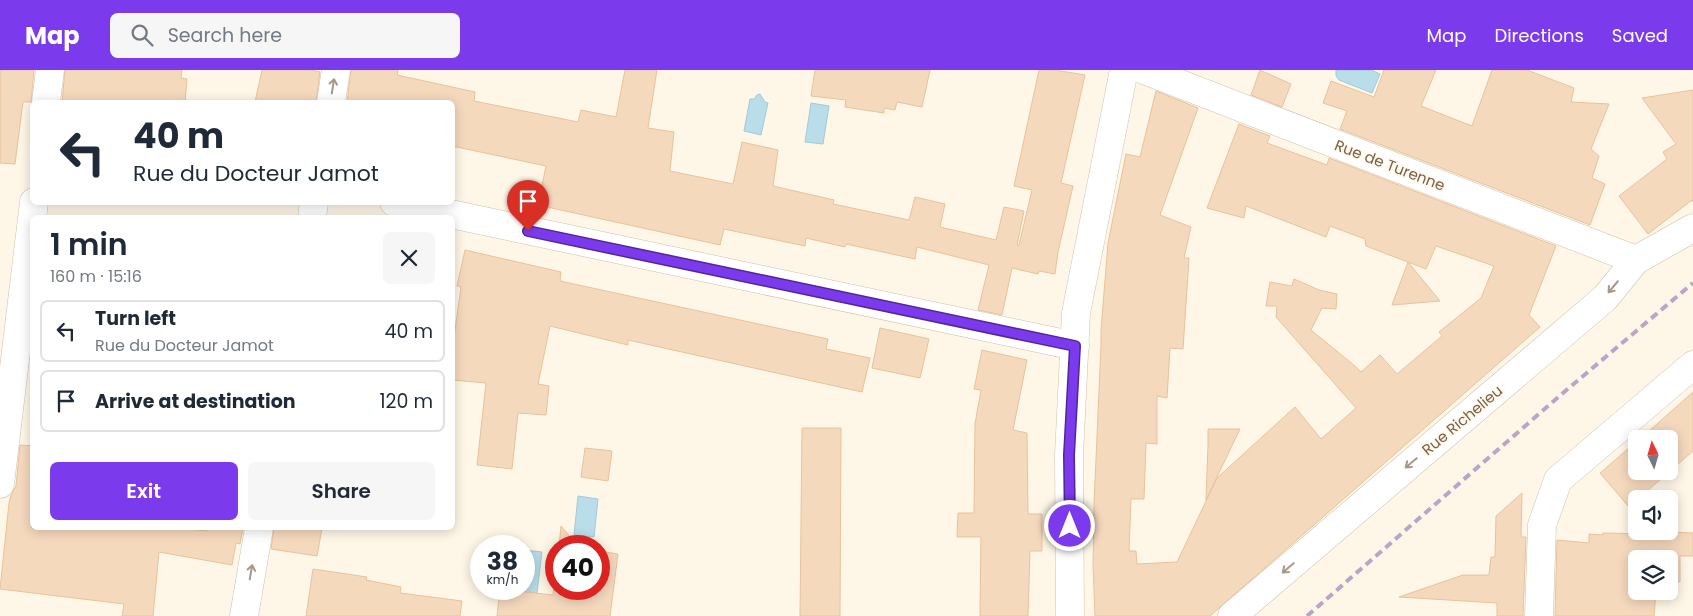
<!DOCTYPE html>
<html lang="en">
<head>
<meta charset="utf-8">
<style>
	body { margin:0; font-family:Poppins,sans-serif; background:#f6f6f7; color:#1f2937; height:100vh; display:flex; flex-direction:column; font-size:19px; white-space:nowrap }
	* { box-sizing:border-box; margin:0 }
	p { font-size:16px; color:#747a83 }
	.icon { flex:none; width:28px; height:28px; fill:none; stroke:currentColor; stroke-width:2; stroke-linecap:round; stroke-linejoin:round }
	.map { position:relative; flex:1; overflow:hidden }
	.drawer { position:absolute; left:30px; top:145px; width:425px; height:315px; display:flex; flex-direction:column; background:#fff; border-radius:8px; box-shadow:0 2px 12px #0003 }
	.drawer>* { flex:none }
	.top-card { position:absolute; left:30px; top:30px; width:425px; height:105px; border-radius:8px; box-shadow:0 2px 12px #0003; background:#fff; color:#1f2937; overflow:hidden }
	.needle { width:32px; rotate:355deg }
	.tools { position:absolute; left:1628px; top:360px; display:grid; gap:10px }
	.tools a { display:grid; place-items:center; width:50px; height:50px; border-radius:8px; background:#fff; box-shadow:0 2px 12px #0003; font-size:25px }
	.speed { position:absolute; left:470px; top:465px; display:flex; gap:10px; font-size:25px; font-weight:700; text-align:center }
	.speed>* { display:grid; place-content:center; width:65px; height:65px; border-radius:50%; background:#fff; box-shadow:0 2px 12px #0003; line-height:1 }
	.speed small { font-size:12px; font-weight:400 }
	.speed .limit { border:8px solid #d22; background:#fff; color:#111 }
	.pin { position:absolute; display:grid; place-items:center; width:42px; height:42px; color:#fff; margin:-51px -21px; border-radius:50% 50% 50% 0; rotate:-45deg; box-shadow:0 0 5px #0007 }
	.pin .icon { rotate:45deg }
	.me { position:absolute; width:55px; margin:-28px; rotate:0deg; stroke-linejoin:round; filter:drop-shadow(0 0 4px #0008) }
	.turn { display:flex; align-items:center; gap:18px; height:105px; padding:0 20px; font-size:22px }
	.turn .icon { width:65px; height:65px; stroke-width:2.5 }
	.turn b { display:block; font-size:35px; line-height:42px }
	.round { display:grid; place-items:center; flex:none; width:52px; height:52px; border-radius:8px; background:#f6f6f7 }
	.head { display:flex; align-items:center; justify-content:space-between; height:85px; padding:0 20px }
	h1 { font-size:30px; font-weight:600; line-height:38px }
	.cta { display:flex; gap:10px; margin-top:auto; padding:10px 20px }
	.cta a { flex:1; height:58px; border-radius:8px; background:#7c3aed; color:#fff; font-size:20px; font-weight:600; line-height:58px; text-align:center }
	.cta a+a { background:#f6f6f7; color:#1f2937 }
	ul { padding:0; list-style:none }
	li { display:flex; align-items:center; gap:15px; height:62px; margin:0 10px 8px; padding:0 10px; border:2px solid #e0e1e3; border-radius:8px }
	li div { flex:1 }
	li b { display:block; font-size:19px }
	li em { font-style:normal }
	header { display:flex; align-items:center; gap:30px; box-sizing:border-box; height:70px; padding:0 25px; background:#7c3aed; color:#fff }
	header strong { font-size:24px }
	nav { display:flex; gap:28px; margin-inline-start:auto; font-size:18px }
	.search { width:350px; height:45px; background:#f6f6f7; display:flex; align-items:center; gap:12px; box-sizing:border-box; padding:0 18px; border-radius:8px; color:#747a83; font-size:19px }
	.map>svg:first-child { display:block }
</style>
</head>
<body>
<header>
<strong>Map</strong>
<div class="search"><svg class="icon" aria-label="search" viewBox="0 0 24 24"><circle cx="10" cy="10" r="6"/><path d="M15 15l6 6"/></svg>Search here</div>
<nav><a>Map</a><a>Directions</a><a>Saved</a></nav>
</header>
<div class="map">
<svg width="1693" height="546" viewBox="0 0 1693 546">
	<rect width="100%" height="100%" fill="#fef7e7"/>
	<path fill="#b9dde9" stroke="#9fcbdb" d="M1336,0H1371L1380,4L1372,23L1339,10L1336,6Z
		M760,24L765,32L768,33L761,65L744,61L750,29H754L757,25Z
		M811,33L829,36L823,74L805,72Z
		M578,426L598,429L594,467L574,465Z
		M524,480L542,482L536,531L524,530L525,521L515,520V519H524Z"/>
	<path fill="#f5d9bd" stroke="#e8c29c" d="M0,0H34L31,32H23L15,94L0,93Z
		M65,0H182L181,8L187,9L185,32H62Z
		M262,0H311L320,2L316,32H255Z
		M351,0H398L397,5L475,22L474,31L578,52L581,40L616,47L625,0H657L648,58L674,62L670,101L733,114L742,72L778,80L773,116L834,130L833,134L909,150L915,127L945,134L940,157L996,170L1004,137L1024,141L1017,175H1019L1032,120L1014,116L1039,0H1055L1085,5L1061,113L1073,116L1058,182L1055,204L1039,201L1038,204L1012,198L1002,245L978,240L989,195L917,177L915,189L846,174L845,177L806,168L805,176L724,159L720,175L538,135L546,96L452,76V32H347Z
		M815,0H930L922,37L897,32L895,40L884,38V43L845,37L846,30L811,26Z
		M1260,0L1291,14L1282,37L1251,25Z
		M1384,0H1436L1421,36L1472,56L1492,0H1527L1574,18L1571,32L1609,34L1591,79L1599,86L1592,108L1605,114L1590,155L1340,59L1347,41L1323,33L1331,11L1374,27Z
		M1693,20V132L1692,130L1648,164L1619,126L1667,89L1663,82L1676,74L1642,28Z
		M1156,21L1198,38L1160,145L1191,157L1184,188H1189L1183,279L1170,278L1167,328L1157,326V374L1146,373L1144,429H1131L1129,481H1136L1137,494L1177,492L1217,408L1295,337L1321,369L1356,338L1276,247L1277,236H1266L1270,212L1292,216L1294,209L1319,220L1337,224L1336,239L1322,238L1311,260L1355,296L1361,302L1380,285L1397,304L1442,266L1439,262L1481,228L1494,196L1436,176L1426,199L1366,176L1365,169L1330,156L1326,167L1246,136L1244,148L1207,138L1239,54L1270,66L1267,73L1327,95L1329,88L1556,176L1529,245L1540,257L1210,546H1095L1093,495L1094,434L1101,276V260L1108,173L1126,84L1140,87Z
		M465,180L561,202L560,211L828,269L826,279L870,288L862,322L628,270V275L550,256L538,314L549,316L546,345L518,343L512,399L477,395L486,313L452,310V268L454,267L461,217L457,216Z
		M1408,192L1440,231L1392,235Z
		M880,258L929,269L920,308L872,298Z
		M982,280L1027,290L1013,360L1027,363L1028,444H1042V481H1030L1028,546H980L981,467H957L958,443H974L975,354L981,320L974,319Z
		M1693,322V381L1638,429H1636V431L1629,437L1600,403L1636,372V401H1669V369H1640Z
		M802,358H841L840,546H800Z
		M1208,359H1240L1206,430L1208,375Z
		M20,375L32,376V458H179L207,461V458H243L240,474L236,473L232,495L159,482L153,546H122L124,534L0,519L9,433L11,425L16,416Z
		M585,378L612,381L608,411L581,407Z
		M1522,423L1521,467H1526L1523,546H1497V533L1399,527L1463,505H1489L1491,487H1495L1496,446Z
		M561,456L578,476H559Z
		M274,458H322L317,486L271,479Z
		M1650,461L1693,463V486H1680V512H1669V489H1636V521H1656L1654,546H1555L1557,470L1589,473V464L1603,465V463L1653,464Z
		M599,481L618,484L610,546H497L500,519L553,525L556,498V519H599Z
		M313,499L367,507L366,510L401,517L400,523L462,531L460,546H306Z"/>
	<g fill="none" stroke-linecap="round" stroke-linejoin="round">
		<g stroke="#d0c0ab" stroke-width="29">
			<path id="street" d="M1144,0L1636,190
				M46,32L50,0
				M331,32L336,0
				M394,132L1075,276
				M312,148L314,132
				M0,414L34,132
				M244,546L259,458
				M1232,546L1605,228L1636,190L1693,158
				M1539,546L1542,455L1558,410L1693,295"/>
		</g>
		<g stroke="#d4c1a9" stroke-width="29">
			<path id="secondary" d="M1070,546L1069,385L1076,243L1124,0"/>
		</g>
		<use href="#street" stroke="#fff" stroke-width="28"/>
		<use href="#secondary" stroke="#fff" stroke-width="28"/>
		<path stroke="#bca3c9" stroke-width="4" stroke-dasharray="8 5" stroke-linecap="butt" d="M1307,546L1563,323L1693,213"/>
	</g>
	<defs><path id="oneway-shaft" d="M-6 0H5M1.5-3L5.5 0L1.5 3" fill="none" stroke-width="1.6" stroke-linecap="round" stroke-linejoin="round" transform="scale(1.25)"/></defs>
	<g stroke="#a89889">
		<use href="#oneway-shaft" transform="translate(333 16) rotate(-81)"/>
		<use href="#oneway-shaft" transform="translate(1613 217) rotate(130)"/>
		<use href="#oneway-shaft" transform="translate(1411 393) rotate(140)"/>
		<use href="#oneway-shaft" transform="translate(1288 498) rotate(140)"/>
		<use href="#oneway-shaft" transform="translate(251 502) rotate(-80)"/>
	</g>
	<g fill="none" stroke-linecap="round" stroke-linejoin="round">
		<g stroke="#51269a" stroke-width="12">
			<path id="route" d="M528,161L1075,276L1069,385L1070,456"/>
		</g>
		<use href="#route" stroke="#7c3aed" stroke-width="9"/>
	</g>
	<g text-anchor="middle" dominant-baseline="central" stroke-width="4" stroke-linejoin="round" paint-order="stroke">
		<g font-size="15" fill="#796049" stroke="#fffaee">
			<text transform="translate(1390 95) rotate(21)">Rue de Turenne</text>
			<text transform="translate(1462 350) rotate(-40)">Rue Richelieu</text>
		</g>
	</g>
</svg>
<div class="tools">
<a><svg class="needle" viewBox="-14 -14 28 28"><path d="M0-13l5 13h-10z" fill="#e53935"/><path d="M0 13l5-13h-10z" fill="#747a83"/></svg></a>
<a><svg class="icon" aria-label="sound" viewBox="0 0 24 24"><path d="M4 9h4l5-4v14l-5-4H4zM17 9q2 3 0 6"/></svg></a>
<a><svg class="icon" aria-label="layers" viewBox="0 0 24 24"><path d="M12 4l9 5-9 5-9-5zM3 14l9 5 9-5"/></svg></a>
</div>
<div class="speed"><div>38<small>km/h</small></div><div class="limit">40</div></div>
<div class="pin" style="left:528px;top:161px;background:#d93025"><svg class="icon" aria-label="arrive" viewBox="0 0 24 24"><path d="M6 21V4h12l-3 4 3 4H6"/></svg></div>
<svg class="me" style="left:1070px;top:456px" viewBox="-20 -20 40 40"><circle r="17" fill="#7c3aed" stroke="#fff" stroke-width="3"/><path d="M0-11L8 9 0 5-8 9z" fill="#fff"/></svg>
<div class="top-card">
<div class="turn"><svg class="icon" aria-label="left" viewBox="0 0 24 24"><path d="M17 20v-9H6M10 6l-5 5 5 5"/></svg><div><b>40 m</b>Rue du Docteur Jamot</div></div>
</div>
<section class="drawer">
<div class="head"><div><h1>1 min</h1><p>160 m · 15:16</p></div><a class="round"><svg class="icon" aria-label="close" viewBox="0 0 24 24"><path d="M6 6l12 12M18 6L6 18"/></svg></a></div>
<ul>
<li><svg class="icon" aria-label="left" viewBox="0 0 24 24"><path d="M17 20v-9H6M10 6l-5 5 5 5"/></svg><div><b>Turn left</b><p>Rue du Docteur Jamot</p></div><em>40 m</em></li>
<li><svg class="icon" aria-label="arrive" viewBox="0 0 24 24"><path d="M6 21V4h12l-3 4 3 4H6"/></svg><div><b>Arrive at destination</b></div><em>120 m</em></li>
</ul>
<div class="cta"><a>Exit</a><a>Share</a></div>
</section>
</div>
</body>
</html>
